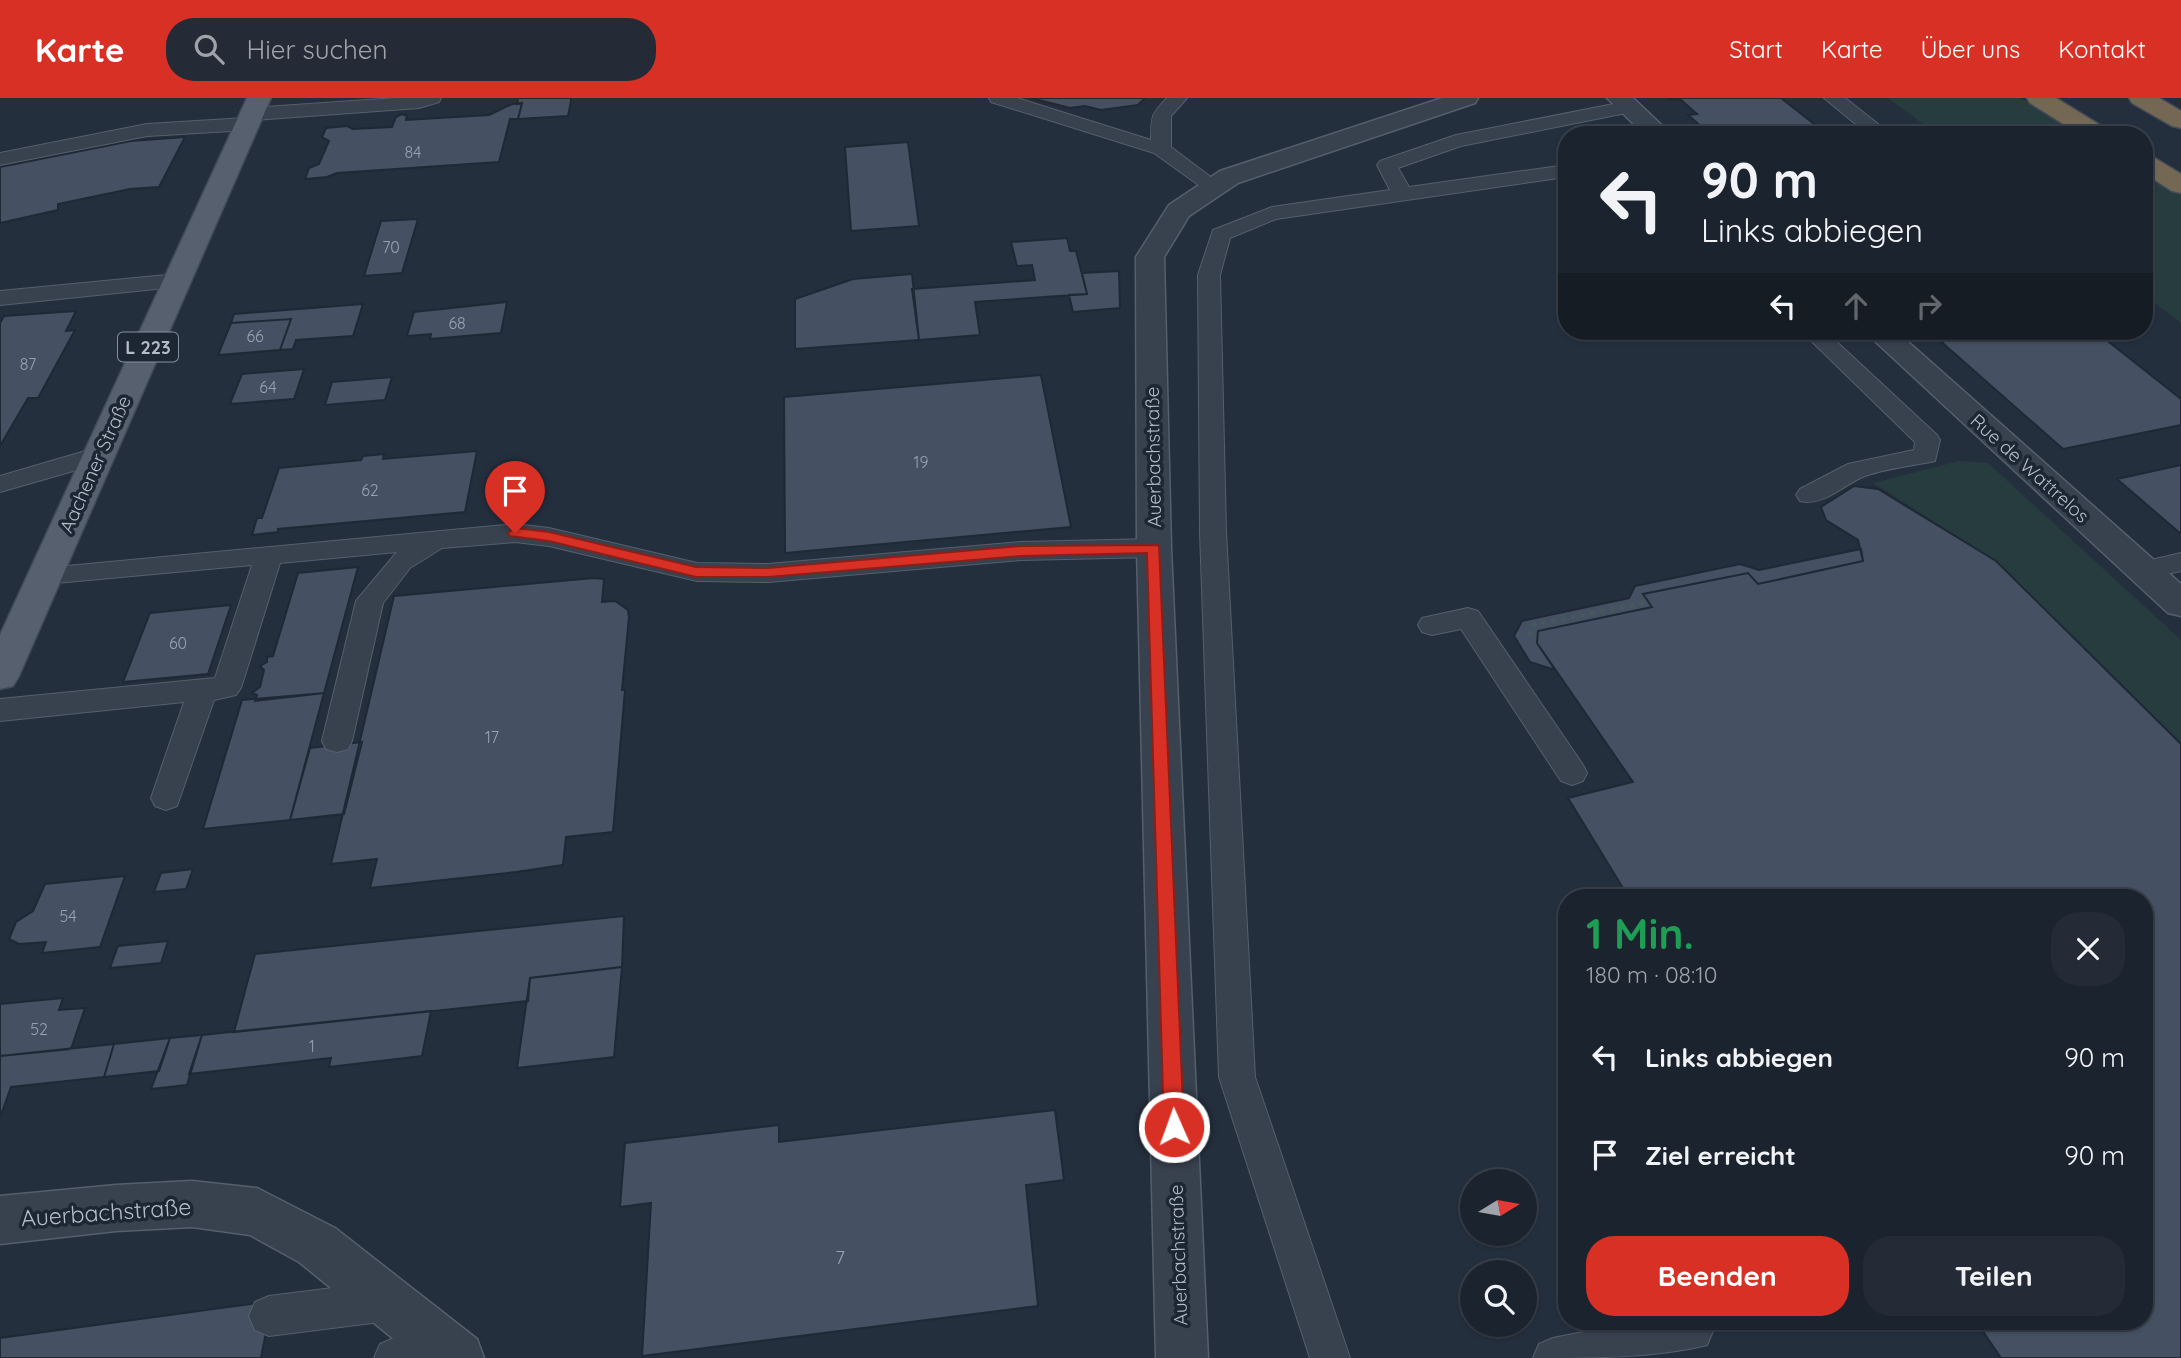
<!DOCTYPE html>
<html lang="de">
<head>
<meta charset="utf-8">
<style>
	body { margin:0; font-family:Quicksand,sans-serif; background:#242b36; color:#f1f3f6; height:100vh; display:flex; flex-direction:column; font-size:26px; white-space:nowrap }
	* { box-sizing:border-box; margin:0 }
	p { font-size:23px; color:#a0a4aa }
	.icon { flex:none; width:38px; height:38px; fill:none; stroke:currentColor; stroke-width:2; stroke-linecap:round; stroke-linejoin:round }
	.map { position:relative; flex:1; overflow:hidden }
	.details { position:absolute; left:1558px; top:791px; width:595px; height:441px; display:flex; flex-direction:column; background:#1b232e; border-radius:28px; box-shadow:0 2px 5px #0004,0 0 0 2px #39404a }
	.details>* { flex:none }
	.banner { position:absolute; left:1558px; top:28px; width:595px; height:214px; border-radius:28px; box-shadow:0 2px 5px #0004,0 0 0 2px #39404a; background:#1b232e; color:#f1f3f6; overflow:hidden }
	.needle { width:46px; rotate:79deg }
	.tools { position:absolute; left:1460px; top:1071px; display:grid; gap:14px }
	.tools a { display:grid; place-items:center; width:77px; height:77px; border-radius:50%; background:#1b232e; box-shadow:0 2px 5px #0004,0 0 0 2px #39404a; font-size:35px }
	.pin { position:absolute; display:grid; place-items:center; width:60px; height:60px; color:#fff; margin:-72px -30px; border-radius:50% 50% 50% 0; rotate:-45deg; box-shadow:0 0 7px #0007 }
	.pin .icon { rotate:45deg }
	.me { position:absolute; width:77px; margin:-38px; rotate:358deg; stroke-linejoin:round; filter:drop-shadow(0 0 5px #0008) }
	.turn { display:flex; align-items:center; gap:24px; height:147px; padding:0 28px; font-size:32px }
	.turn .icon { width:91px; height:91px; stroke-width:2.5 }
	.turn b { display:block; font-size:49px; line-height:60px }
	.lanes { display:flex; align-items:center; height:66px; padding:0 28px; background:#0003; justify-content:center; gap:35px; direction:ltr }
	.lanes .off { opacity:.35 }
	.round { display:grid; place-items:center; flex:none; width:74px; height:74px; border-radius:28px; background:#242b36 }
	.summary { display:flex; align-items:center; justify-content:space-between; height:119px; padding:0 28px }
	h1 { font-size:42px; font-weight:700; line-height:52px; color:#1e9e55 }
	.button { display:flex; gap:14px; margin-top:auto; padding:14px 28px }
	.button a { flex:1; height:80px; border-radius:28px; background:#d93025; color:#fff; font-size:28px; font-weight:700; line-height:80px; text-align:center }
	.button a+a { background:#242b36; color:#f1f3f6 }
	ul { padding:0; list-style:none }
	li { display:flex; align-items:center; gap:21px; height:98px; padding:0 28px }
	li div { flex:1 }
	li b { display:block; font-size:26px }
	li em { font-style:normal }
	header { display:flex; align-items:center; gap:42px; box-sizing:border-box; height:98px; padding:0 35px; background:#d93025; color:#fff }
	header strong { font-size:33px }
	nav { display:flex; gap:38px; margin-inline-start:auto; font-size:24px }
	.search { width:490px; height:63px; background:#242b36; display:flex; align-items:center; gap:18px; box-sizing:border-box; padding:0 24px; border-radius:28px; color:#a0a4aa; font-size:26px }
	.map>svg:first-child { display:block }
</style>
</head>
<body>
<header>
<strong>Karte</strong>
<div class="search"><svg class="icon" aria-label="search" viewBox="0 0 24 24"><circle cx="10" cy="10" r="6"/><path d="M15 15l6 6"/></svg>Hier suchen</div>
<nav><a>Start</a><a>Karte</a><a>Über uns</a><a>Kontakt</a></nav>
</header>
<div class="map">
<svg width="2181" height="1260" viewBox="0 0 2181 1260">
	<rect width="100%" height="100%" fill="#242f3e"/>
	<path fill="#263c3f" d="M1888,0H2021L2082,37H1938Z
		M2144,74L2181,97V225L2144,197Z
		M1959,363L1988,365L2181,542V646L1996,463L1873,385Z"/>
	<path fill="#455162" stroke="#1f2835" stroke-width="2" d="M518,0H571V3L568,18L518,21L522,5L517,6Z
		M1031,0H1145L1138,7L1101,12L1085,8L1070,10Z
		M1669,0H1781L1828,37H1711L1688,17L1697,16L1680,1L1672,2Z
		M522,5L518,21H510L499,64L337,75L327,79L305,81L309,70L319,66L329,43L322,39L326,30L347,28L353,31L392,29L396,19L402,16L407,18L406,22L489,17L512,6Z
		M185,39L159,89L130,91L58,106V112L0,125V69L131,43Z
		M908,44L919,128L851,133L845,49Z
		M418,121L402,175L364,178L381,123Z
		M1067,140L1070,153H1076L1087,196L975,204L980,237L919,242L912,191L1035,182L1032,167L1017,168L1011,144Z
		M1119,173L1120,210L1073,214L1069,197L1087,196L1082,175Z
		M912,176L919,242L795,251V201L853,181Z
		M507,204L501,235L430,241L431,236L407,238L414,214Z
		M363,206L353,238L296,242L293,251L280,252L291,221L231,225L234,216Z
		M76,213L66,233L75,232L38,300H28L0,348V225L4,218Z
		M291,221L280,252L218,257L231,225Z
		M1929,233H2095L2181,301V327L2063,351Z
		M304,271L294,301L230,306L242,276Z
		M1041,277L1071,429L785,455L784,299Z
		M392,279L385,302L325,307L332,284Z
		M477,353L465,414L278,431V434L252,437L257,420H262L279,370L361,362L363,358L384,356L383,361Z
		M2181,367V436L2117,381Z
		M1854,388L1878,391L1996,463L2181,646V1260H2001L1976,1223H2144V800H1629L1568,700L1633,684L1537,545L1538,533L1652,509L1643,496L1748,475L1758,486L1863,463L1858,442L1826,422L1821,409Z
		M1861,451L1863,463L1758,486L1748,475L1643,496L1652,509L1538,533L1537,545L1555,572L1530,564L1514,538L1522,523L1629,500L1635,488L1740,466L1759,472Z
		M358,469L324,595L255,603L257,597L252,595L260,589L264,572L260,568L267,564V559L273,558L298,475Z
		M594,480L604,481L602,504L615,503L628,512L629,519L622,592H625L613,734L566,739L563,767L516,774L370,790L377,761L331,766L394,498Z
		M231,507L208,576L123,584L150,515Z
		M324,595L290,722L203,731L242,602Z
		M362,644L344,716L290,722L310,650Z
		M193,771L186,791L154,794L161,775Z
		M125,778L100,849L42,855L46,844L19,846L9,841L16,824L33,813L45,786Z
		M624,818L622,869L530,880L528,903L234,934L255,856Z
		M168,843L161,865L110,870L118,848Z
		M622,869L614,959L517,970L530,880Z
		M63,900L59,912L85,910L71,951L0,958V906Z
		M431,913L422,958L329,969L331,960L189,976L202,937Z
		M202,937L187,987L151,991L170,940Z
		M170,940L159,973L104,979L114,946Z
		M114,946L104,979L11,989L0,1020V958Z
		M1055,1012L1064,1082L1026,1087L1038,1208L642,1258L651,1105L620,1109L625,1045L779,1027V1044Z
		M272,1203L261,1260H0V1240Z"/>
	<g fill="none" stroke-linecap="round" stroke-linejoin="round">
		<g stroke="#565f6c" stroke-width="2">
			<path id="lane" d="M396,0H441L439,4L419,10L254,22L258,26L248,32L147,38L0,67V55L147,26L246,20L242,16L252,10Z
				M989,0H1017L1151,42C1151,19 1151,16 1167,0H1187L1171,18V49L1224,89L1221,93H1207L1154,55L991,4Z
				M1824,0H1845L1892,37H1869Z
				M1629,3L1638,9L1636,13L1461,48L1398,70L1409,89L1566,67V79L1276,121L1230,140L1220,177L1226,434L1255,979L1350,1260H1310L1219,979L1200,434L1198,177L1213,132L1272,109L1390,92L1377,67L1380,63L1456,37Z
				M177,176L185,178L188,183L185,188L0,207V193Z
				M1801,233H1825L1937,337L1940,342L1935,363C1912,368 1887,370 1865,378C1844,386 1823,409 1800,403L1796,397L1800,391L1848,366L1914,352L1915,344Z
				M99,349L108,351L112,357L108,363L0,394V378Z
				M515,426L549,430L697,465L768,466L1021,444L1154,441L1163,444L1167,450L1163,456L1154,459L1021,462L768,484L697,483L549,448L515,444L442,450L410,470L383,505L352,643L348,651L337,654L326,651L322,643L356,503L397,454L280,465L241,590L236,597L214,602L177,708L166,712L155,708L151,700L184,604L0,623V601L215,580L252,467L45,486L35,483L31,477L35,471Z
				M2181,455V473L2144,481L2134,478L2130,472L2134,466Z
				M1468,510L1478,513L1583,667L1587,675L1583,683L1572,687L1561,683L1461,531L1432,537L1422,534L1418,527L1422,520Z
				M388,1183L402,1189L408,1203L402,1217L388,1223L269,1238L255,1232L249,1218L255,1204L269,1198Z
				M1639,1223H1709L1713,1233L1707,1247C1654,1260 1589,1260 1533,1260L1539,1246L1553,1240Z
				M449,1233L463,1239L469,1253L466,1260H374L380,1246L394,1240Z"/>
		</g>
		<g stroke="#565f6c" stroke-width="3">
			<path id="street" d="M1442,0H1478L1475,5L1238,85L1189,118L1164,159L1171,450L1208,1260H1156L1137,450L1136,159L1169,107L1220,73Z
				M1607,0H1633L1672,37H1645Z
				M1864,233H1896L2181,486V518L2168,515Z
				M192,1083L257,1090L335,1130L477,1241L484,1260H417L299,1164L250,1137L192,1129L116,1133L0,1146V1098L116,1087Z"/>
		</g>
		<g stroke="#414a57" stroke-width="3">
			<path id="primary" d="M247,0H271L19,578L13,588L0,591V537Z"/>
		</g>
		<g stroke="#434c59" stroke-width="3">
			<path id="highway" d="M2027,0H2056L2108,32L2111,37H2081L2030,5Z
				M2129,0H2159L2181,13V30L2172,28L2132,5Z
				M2144,56L2153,59L2181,76V95L2172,93L2144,75Z"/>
		</g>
		<path stroke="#44595c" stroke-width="4.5" stroke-dasharray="5 5" stroke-linecap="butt" d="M1529,538L1533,527L1648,504"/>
		<use href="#lane" fill="#38414e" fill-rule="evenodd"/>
		<use href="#street" fill="#38414e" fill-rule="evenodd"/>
		<use href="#primary" fill="#56606e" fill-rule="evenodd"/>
		<use href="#highway" fill="#746855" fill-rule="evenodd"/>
	</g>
	<path fill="#d93025" stroke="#8d1f18" stroke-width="2" d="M515,430L549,434L696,469L768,470L1021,448L1159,447L1184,1029L1181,1035L1174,1038L1167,1035L1164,1029L1147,455L1021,458L768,479H696L549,443L510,438L508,435Z"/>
	<g text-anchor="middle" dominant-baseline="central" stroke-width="7" stroke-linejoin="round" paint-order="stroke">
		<g font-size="16" fill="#98a1af">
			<text x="413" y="54">84</text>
			<text x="391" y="149">70</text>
			<text x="457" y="225">68</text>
			<text x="255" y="238">66</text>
			<text x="28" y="266">87</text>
			<text x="268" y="289">64</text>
			<text x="921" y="364">19</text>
			<text x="370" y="392">62</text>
			<text x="178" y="545">60</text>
			<text x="492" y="639">17</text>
			<text x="68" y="818">54</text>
			<text x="39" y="931">52</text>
			<text x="312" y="948">1</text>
		</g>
		<rect fill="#1d2633" stroke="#878f9c" stroke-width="2" x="118" y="234.5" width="60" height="29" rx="5"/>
		<g font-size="18" font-weight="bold" fill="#b4bcc9">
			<text x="148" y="249">L 223</text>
		</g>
		<g font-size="19" fill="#b4bcc9" stroke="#1d2633">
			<text transform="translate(1153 359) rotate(-91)">Auerbachstraße</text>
			<text transform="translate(95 366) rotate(-66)">Aachener Straße</text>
			<text transform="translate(2030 370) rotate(42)">Rue de Wattrelos</text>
			<text transform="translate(1178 1157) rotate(-92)">Auerbachstraße</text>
		</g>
		<g font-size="19" fill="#98a1af">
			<text x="840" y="1159">7</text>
		</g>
		<g font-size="23" fill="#b4bcc9" stroke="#1d2633">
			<text transform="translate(106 1114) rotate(-4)">Auerbachstraße</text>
		</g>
	</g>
</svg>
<div class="tools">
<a><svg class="needle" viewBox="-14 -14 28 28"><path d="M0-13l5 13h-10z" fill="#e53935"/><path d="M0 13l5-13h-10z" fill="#a0a4aa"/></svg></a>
<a><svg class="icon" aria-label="search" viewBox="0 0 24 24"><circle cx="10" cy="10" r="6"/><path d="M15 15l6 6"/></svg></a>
</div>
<div class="pin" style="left:515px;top:435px;background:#d93025"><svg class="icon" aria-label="arrive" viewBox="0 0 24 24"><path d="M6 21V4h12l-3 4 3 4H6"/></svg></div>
<svg class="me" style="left:1174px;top:1029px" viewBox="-20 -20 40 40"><circle r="17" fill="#d93025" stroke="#fff" stroke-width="3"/><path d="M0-11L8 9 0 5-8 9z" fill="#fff"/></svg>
<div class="banner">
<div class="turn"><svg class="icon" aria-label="left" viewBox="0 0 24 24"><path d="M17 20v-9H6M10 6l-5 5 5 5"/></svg><div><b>90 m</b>Links abbiegen</div></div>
<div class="lanes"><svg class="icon" aria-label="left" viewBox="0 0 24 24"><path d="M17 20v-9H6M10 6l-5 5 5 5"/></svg><svg class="icon off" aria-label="ahead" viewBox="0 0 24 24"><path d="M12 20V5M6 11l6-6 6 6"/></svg><svg class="icon off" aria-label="right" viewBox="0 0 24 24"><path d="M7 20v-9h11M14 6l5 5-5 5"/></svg></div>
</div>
<section class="details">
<div class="summary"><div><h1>1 Min.</h1><p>180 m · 08:10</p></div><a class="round"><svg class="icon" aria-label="close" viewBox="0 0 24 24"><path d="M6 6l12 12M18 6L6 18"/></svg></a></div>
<ul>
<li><svg class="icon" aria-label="left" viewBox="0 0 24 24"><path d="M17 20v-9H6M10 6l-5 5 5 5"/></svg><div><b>Links abbiegen</b></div><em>90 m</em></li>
<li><svg class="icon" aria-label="arrive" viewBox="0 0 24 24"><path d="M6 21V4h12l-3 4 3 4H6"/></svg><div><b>Ziel erreicht</b></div><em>90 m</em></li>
</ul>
<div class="button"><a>Beenden</a><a>Teilen</a></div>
</section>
</div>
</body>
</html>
